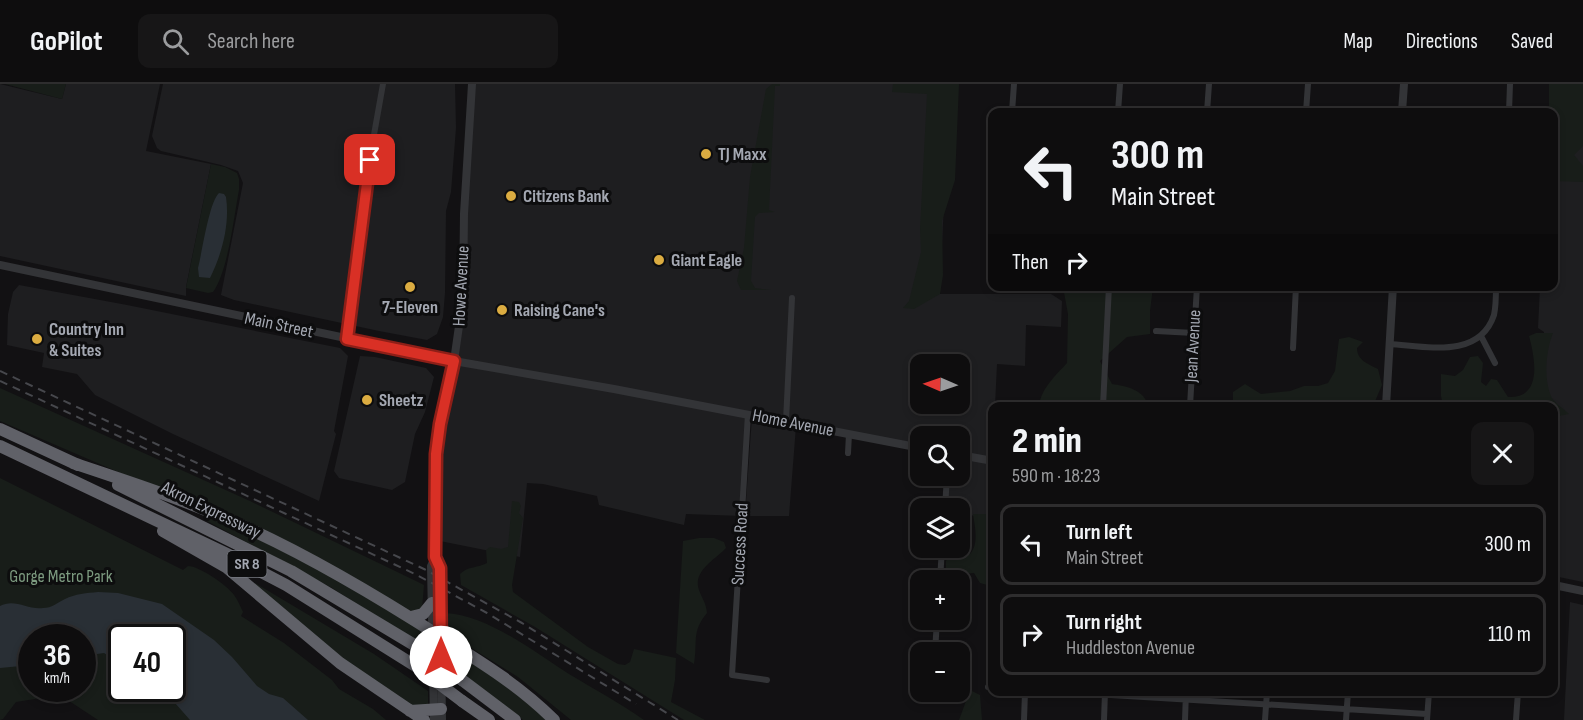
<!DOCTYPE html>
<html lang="en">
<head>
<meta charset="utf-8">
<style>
	body { margin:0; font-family:"Sofia Sans Condensed",sans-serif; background:#171617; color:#f1f3f6; height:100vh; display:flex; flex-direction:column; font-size:22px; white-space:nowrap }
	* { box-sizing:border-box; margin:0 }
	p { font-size:20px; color:#9b9c9e }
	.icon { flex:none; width:33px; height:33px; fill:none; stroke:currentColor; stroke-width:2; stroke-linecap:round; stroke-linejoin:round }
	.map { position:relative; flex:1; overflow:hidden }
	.side { position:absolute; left:988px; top:318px; width:570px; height:294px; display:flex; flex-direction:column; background:#0e0d0e; border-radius:12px; box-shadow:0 3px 9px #0003,0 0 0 2px #2e2d2e }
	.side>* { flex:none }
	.guide { position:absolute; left:988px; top:24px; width:570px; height:183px; border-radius:12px; box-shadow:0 3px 9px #0003,0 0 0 2px #2e2d2e; background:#0e0d0e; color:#f1f3f6; overflow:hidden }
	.needle { width:39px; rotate:272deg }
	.controls { position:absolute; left:910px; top:270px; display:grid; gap:12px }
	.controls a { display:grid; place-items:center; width:60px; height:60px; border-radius:12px; background:#0e0d0e; box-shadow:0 3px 9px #0003,0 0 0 2px #2e2d2e; font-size:30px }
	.speed { position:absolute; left:18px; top:540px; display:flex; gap:12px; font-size:30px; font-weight:700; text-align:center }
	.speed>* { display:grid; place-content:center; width:78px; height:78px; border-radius:50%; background:#0e0d0e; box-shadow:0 3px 9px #0003,0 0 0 2px #2e2d2e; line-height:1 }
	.speed small { font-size:15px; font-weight:400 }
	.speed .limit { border:3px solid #111; border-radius:9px; background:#fff; color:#111 }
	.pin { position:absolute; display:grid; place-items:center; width:51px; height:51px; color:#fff; margin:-26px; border-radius:12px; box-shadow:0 3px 9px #0006 }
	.me { position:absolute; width:66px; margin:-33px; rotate:0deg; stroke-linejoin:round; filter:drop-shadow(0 0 4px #0008) }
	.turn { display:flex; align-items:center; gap:21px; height:126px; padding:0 24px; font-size:27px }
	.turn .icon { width:78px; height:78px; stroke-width:2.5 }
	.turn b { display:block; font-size:42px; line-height:51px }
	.then { display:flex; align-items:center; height:57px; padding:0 24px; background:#0003; gap:12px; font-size:22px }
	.round { display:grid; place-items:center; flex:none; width:63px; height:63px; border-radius:12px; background:#171617 }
	.head { display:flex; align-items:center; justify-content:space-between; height:102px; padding:0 24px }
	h1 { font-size:36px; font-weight:800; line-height:45px }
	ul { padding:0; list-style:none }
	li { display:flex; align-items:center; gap:18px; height:81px; margin:0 12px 9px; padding:0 12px; border:3px solid #2e2d2e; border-radius:12px }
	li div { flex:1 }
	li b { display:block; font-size:22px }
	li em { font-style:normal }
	header { display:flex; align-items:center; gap:36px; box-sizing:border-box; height:84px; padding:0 30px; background:#0e0d0e; border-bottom:2px solid #2e2d2e }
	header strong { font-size:28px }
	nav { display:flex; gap:33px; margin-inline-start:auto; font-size:21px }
	.search { width:420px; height:54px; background:#171617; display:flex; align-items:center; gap:15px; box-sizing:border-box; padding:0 21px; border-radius:12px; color:#9b9c9e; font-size:22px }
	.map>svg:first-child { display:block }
</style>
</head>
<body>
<header>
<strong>GoPilot</strong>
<div class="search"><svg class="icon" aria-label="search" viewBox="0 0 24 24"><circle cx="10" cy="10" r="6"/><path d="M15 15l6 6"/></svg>Search here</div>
<nav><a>Map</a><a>Directions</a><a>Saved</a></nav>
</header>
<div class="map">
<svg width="1583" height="636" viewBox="0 0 1583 636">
	<rect width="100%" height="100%" fill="#121113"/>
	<path fill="#1e1e20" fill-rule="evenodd" d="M0,0L62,15L66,0H160L146,67L211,80L186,203V212L0,172Z
		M163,0H455L456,44L451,108L446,127L445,209L443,233L437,250L427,256L379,247L234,216L221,211L243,99L238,87L221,81L161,67L157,64L152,52Z
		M472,0H949L940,210H1051L1062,217L1061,243L1026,241L1025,282L997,280L995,322H993V434L960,430V424H945L947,392H960V352H921V364L748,330L742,432L686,430L684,441L599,421L597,412L543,400L527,399L520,473L435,456V382L460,238ZM921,280H960V320H921Z
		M1583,0V498L1554,492V322H1541L1544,248L1538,244L1540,203L1554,202V28Z
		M19,201L127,221L340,264L348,272L334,347L336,350L319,417L173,350L95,311L77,290L42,283L44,269L7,261L8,230L13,208Z
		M360,272L375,273L426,284L434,293L425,328L415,350L405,398L392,406L339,394L334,387Z
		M752,333L796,342L789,432H745Z
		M1570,518L1583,521V636H1564Z"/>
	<path fill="#181d19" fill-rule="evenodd" d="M5,0H66L62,15Z
		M772,0H780V2H775L769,126L775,128L759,129L755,133L751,197L755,204L771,206H741L737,197L744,164L750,93L766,5Z
		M893,0H959L955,96L942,137L943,191L940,210L914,225L903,224L909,217L921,168L920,145L927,10L892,8Z
		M1549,0H1583V62L1574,71L1583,82V98L1554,97V28H1549Z
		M211,80L225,83L237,89L239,95V106C234,132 228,188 213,208L208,209L186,204Z
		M1063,203H1153L1150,227V250L1127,253L1100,277L1112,300C1126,302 1145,306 1148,322H1039C1041,305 1055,292 1067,279L1068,230Z
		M1536,249H1553C1546,266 1543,296 1552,314C1556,320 1564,325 1569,330L1554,333V322H1443L1441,312V290L1455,292L1463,286L1470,273L1478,272L1483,279L1481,298L1486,302L1491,295L1497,296L1508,313C1543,315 1535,274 1529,252Z
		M1349,253L1363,258L1357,264C1357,276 1368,280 1378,285L1382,301L1373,322H1333L1331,318L1321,322H1233V308L1245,300L1261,310L1290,307L1304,302H1318L1328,299L1335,287L1339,255Z
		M0,304L250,417L416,497L424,501L422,525L416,528L404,525L306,469L0,337Z
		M0,394L183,486L188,482C199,482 227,501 234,511C238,516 240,522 243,528L241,532L284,559L332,596L339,605L373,625L386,636H98L60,611L16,618L3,635L0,636ZM32,554H82V604H32ZM122,554H172V604H122Z
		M512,417L519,418L521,422L519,429L523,434L512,501L513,508L588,563L618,580L625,581L630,578L634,565L676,574L675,596L671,618L705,636H684L535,543L461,501L460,490C468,482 478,484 487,479L486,466L490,463L501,465L508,463Z
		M973,430H993V496L991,502L980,499L974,489L953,491L946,484V477L949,471L970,470C979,460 975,443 973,430Z
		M208,433L269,460L350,502L426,549L425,563L332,504L207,437Z
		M699,454H714L724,458L726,464C716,475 692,487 699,506C702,515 706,518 707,529C691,548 698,558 694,580L676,569L683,457Z
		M255,499L374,570L428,607V623H411L363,593L254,502Z
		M445,529C488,531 534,568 569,590C594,605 620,619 644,636H571L518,593L455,554L448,544Z
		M444,562L481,582L549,636H523L444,576Z
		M970,606L980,611L982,636H959Z"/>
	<path fill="#292f35" d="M219,109L224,110L226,113C230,140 222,170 210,194L199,193L198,184C202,169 209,118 219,109Z
		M98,508L118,509L162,520L214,556L232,573L257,602L269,610L283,614L308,636H190L175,619L156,605L172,604V554H122L121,580L104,569L83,572L82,554H32L31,581L0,584V522C15,514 27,526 43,524C52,524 57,519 65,515C75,510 87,509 98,508Z"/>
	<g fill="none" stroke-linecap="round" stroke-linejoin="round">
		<path stroke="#333437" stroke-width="6" d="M1012,28L1014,0
			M1118,28L1120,0
			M1207,28L1209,0
			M1306,28L1308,0
			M1509,28L1510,0
			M1156,247L1194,249
			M1481,252L1495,279
			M347,255L367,90L383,0
			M1389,260C1425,262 1479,276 1494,231C1496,222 1496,212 1496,202
			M1293,264L1296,202
			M1103,322L1109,202
			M1190,322L1197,202
			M748,330L732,591L767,596
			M786,337L792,214
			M848,369L849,350
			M945,424L947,392
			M940,496L942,464
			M935,568L937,536
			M988,603H993
			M1061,608L1427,630
			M1024,636L1025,608
			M1104,636L1105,608
			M1185,636L1186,608
			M1265,636L1267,608
			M1346,636L1348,608
			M1427,636L1429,608
			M1516,636L1518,608"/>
		<path stroke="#333437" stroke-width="8" d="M1402,28L1404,0
			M0,181L454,277L614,305L921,364
			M1386,322L1393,202
			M960,371L993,377
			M1554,501L1583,507
			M434,636L431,482L435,473
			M442,636L440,484L435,473L436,370L439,342L454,277L463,214L464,130L472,0"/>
		<path stroke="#606168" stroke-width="12" d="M0,345L78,381
			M0,362L229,471L286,501L417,583
			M73,379C130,398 188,417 243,442C312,473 377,512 441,553C481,578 520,602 554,636
			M118,401L291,487L416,562
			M163,447L226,483L340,579L424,636
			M411,533L423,530L432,519
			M462,596L515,636
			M462,617L489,636
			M410,627L441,625"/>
		<path stroke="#46474c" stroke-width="2" stroke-dasharray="8 6" stroke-linecap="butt" d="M0,287L424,485L522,539L678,636
			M0,297L415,490L487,529L636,620"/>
		<path stroke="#606168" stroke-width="12" d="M416,562L462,596
			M417,583L462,617"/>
	</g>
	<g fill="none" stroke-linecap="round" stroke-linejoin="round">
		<g stroke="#8d1f18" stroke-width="15">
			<path id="route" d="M370,76L347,255L454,277L440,340L436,370L435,473L440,484L441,573"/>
		</g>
		<use href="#route" stroke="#d93025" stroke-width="10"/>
	</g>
	<g fill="#dbac41" stroke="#0d0d0e" stroke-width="2">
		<circle cx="706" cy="70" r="6"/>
		<circle cx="511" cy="112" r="6"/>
		<circle cx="659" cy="176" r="6"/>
		<circle cx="410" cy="203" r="6"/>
		<circle cx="502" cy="226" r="6"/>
		<circle cx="37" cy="255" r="6"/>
		<circle cx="367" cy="316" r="6"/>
	</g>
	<g text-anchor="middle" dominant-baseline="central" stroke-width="6" stroke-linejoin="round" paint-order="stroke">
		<rect fill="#0d0d0e" stroke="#777a81" stroke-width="1.5" x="227.5" y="467" width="39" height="26" rx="4.5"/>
		<g font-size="16" font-weight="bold" fill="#a4a8b2">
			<text x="247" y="480">SR 8</text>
		</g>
		<g font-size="18" font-weight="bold" fill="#a4a8b2" stroke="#0d0d0e" text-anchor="start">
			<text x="718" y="70">TJ Maxx</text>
			<text x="523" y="112">Citizens Bank</text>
			<text x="671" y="176">Giant Eagle</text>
			<text x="410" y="223" text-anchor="middle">7-Eleven</text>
			<text x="514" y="226">Raising Cane's</text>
			<text x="49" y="245">Country Inn<tspan x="49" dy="21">&amp; Suites</tspan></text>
			<text x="379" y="316">Sheetz</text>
		</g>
		<g font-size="18" fill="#a4a8b2" stroke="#0d0d0e">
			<text transform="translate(461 202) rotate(-87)">Howe Avenue</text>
			<text transform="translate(279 241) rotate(12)">Main Street</text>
			<text transform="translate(1193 262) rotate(-87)">Jean Avenue</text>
			<text transform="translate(793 339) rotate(11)">Home Avenue</text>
			<text transform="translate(211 426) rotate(26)">Akron Expressway</text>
			<text transform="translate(740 460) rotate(-87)">Success Road</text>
		</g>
		<g font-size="18" fill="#7d9b80" stroke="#0d0d0e">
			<text x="61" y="492">Gorge Metro Park</text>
		</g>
	</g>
</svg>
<div class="controls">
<a><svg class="needle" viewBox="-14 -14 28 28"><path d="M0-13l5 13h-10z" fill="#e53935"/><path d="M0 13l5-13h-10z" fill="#9b9c9e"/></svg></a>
<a><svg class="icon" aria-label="search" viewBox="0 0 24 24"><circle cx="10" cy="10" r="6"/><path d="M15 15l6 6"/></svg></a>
<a><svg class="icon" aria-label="layers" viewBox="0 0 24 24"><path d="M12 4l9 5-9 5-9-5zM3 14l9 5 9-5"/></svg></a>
<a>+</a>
<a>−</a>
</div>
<div class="speed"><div>36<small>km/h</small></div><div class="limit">40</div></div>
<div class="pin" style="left:370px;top:76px;background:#d93025"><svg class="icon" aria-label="arrive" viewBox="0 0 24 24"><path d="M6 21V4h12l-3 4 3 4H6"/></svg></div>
<svg class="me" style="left:441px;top:573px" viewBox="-20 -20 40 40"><circle r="19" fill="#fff"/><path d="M0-13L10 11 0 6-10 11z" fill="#d93025"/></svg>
<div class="guide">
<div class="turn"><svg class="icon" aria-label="left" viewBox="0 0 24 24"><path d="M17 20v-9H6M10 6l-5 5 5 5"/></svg><div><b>300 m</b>Main Street</div></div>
<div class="then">Then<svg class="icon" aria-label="right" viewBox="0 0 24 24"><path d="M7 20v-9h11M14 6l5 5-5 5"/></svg></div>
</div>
<section class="side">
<div class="head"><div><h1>2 min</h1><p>590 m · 18:23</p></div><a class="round"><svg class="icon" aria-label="close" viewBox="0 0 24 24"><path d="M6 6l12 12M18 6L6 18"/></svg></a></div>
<ul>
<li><svg class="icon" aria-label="left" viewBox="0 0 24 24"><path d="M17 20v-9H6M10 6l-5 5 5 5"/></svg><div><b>Turn left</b><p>Main Street</p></div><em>300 m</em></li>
<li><svg class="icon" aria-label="right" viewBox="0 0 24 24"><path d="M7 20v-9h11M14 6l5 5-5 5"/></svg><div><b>Turn right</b><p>Huddleston Avenue</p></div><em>110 m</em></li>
</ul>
</section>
</div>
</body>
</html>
